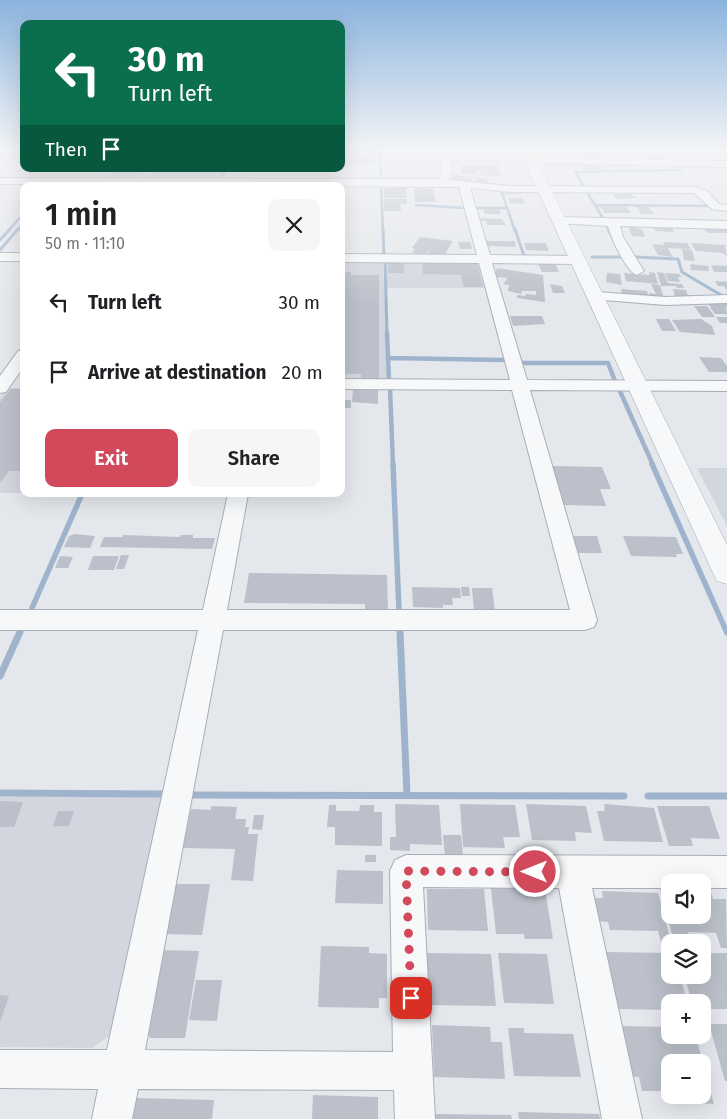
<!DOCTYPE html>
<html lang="en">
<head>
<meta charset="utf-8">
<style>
	body { margin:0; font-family:"Fira Sans",sans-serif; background:#f6f6f6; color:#202124; height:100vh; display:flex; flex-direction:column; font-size:19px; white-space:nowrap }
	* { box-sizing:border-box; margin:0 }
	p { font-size:16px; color:#757577 }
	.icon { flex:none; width:28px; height:28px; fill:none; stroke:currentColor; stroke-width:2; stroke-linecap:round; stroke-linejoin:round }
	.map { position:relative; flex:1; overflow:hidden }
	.details { position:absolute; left:20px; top:182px; width:325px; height:315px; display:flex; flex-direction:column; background:#fff; border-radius:10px; box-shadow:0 5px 20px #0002 }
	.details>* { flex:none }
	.guide { position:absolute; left:20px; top:20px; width:325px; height:152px; border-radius:10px; box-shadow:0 5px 20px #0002; background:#0b6e4f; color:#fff; overflow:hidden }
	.tools { position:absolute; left:661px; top:874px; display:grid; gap:10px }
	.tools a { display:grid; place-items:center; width:50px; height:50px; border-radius:10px; background:#fff; box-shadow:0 5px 20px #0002; font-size:25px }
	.pin { position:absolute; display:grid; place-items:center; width:42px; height:42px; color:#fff; margin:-21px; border-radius:10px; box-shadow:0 2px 8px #0006 }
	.me { position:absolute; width:55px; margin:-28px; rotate:270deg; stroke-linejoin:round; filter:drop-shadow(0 0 4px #0008) }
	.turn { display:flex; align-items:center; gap:18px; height:105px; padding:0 25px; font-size:22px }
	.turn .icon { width:65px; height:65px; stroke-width:2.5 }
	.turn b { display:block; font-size:35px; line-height:42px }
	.then { display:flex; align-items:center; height:48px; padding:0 25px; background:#0003; gap:10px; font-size:19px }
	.round { display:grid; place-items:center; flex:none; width:52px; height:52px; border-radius:10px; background:#f6f6f6 }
	.head { display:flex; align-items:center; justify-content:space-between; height:85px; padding:0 25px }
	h1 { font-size:30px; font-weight:600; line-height:38px }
	.action { display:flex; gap:10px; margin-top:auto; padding:10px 25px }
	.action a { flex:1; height:58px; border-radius:10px; background:#d1495b; color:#fff; font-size:20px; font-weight:600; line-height:58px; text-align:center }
	.action a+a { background:#f6f6f6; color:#202124 }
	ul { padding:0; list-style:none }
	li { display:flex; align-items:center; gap:15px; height:70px; padding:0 25px }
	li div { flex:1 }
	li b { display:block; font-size:19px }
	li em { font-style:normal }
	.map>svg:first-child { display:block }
</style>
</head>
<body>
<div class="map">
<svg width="727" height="1119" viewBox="0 0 727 1119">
	<rect width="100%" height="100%" fill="#e4e7ec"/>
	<path fill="#d2d6de" d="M74,169H146L139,179L102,180L108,172H71Z
		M153,169H225L220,181L146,179Z
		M341,260H383L388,381H341Z
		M386,260L479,262L486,288H387Z
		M10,388H24V493H0V397L5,390Z
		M697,468H727V526Z
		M0,797H164L111,1035L92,1048L0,1047Z"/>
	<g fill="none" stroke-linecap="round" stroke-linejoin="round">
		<path stroke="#9fb4cc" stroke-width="2.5" d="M380,149L381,180
			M221,180L226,169
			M381,183L383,231
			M585,188L575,172L681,170
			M501,190L515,231
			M587,192L604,220
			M416,205L465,208
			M595,205L710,206
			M473,208H507
			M607,225L609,231
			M8,231L24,213
			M17,231L24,222"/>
		<path stroke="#9fb4cc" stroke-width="3" d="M383,229L384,255
			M515,229L524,256H529
			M608,229L622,257
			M0,240L10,229
			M0,250L18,229
			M592,257H623
			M635,257L678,259L682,272L726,298
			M385,261L387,334"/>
		<path stroke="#9fb4cc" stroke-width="4.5" d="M387,333L389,380
			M388,358L503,360
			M520,363H608L615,381
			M390,388L393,465
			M619,389L653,465"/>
		<path stroke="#9fb4cc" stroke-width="5.5" d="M393,464L399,611
			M652,464L727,633
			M32,608L82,494
			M400,631V633
			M19,633L21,629"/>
		<path stroke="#9fb4cc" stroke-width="7" d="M400,632L407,795
			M0,676L20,632
			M0,793L161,794
			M193,795L624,796
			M648,796H727"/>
	</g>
	<path fill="#bbc0ca" d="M366,149H375V164H342L341,151Z
		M584,153H598L603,160L587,156Z
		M450,159H477L478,162L451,163Z
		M478,159H497L498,162L479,163Z
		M461,165H498L501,176L481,175V170H477V175L461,174Z
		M583,165H601L604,170L588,172Z
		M78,169H115L112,172H75Z
		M453,175L462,176L473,177L470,181L456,180L451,178Z
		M475,178H487L488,183L475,181Z
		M406,187L407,198H384V188Z
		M420,188L433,189L436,202H415L414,189Z
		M503,191H521L522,194L504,195Z
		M613,193L630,194L637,198L616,199Z
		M508,198H523L525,204L510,203Z
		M384,199H407V204H400L401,211H384Z
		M600,206L626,207L631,213H604Z
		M636,206L649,207L654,214H641Z
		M483,209H499L501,214H485Z
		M476,218L502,219L506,225H487L486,221H476Z
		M627,223L636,224L638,228L642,229L645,237L632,236Z
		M653,226L672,227L674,232L655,231Z
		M702,227H727V233H707Z
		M420,237L453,241L445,254H428L432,246L426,255L412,253L415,249L412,248Z
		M486,241H515L516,247L488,246Z
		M458,242H470L472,249H460Z
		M663,242L687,243L691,249L668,248L673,257L658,255L652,244L664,245L666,249Z
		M524,243H546L549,251L526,250Z
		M691,243L725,245L727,256L722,253L696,251Z
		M682,249L692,250L695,261L684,260Z
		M422,261H477L483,287H464L461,275L423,274Z
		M388,263H404V273H388Z
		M538,263H555L559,272H542Z
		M690,264L708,266L709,271L691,270Z
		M711,265L727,266V272H714Z
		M497,268L543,275L545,302L517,298V295L525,296L526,294L536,295V291H522L521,294L508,291L509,285L503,284L508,278L494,277Z
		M341,272H351V275H379V380H361V374H341Z
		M649,272L655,273L658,284L626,281L624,273L650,275Z
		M657,272L664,273L668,283L682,284L684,288H677L676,286H661Z
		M607,273L620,274L622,285L606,282Z
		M665,273L680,274L681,277H678L680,282L668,281Z
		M715,281L727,282V291L724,286H718Z
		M550,284L562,286L565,293H553Z
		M651,284L660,285L664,299L650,298L649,293L656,294Z
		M621,289L647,291L649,298L623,296Z
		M673,289L686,290L689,299L675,297Z
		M727,300V307H711L707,302Z
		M694,306H707L715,317H702Z
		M710,307H726L727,314H715Z
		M510,316H542L545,324L513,326Z
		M716,317H727V323H720Z
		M656,319H669L676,331H662Z
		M701,319L712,326L715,335L680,332L672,320Z
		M699,357L721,358L727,366V372H709Z
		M11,389H24V471H9L0,483V402Z
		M353,390H378V404L352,402Z
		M341,400H351V408H341Z
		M552,466L602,467L611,489H600L606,506L563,505Z
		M75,534L95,536L90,548L64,547L69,536Z
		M123,535L180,537L181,535H193V538H215L212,549L100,547L104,537H123Z
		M573,536H597L602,553H578Z
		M623,536L676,537L683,554H676L677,557L631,556Z
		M121,555H129L124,569H116Z
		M60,556L73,557L68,568H55Z
		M93,556H119L114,570H88Z
		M249,573L387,575L388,612H365V604L244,603Z
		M412,587L460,588L461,598H452L453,605H443V608L413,607Z
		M461,587H469L470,596H462Z
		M472,588H492L495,611H474Z
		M0,801L23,802L14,827H0Z
		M395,804L439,805L442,845L410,844V851L390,850V837H396Z
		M460,804L515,805L520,837H503L505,848L463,847Z
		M526,804L586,806L592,833L575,832L576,841L532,840Z
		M604,804L654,808L663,842L604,841L597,811H605Z
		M329,805H336V811H359L360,805H374V812H382V846L335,845V827H327Z
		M211,806L237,807L235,819H246L245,827H249L248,834H258L253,881L231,880L235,849L183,848L191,809L211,810Z
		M657,806H709L720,839L691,838L693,846H669Z
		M58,811H74L69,826H53Z
		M254,815H264L262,830L252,829Z
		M443,835H461L463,857H445Z
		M365,855H376V862H365Z
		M337,870L383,871V904L335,903Z
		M174,884H210L202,935L164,934Z
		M491,888L545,889L553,939H525L524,934H496Z
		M660,888L670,889V915H702V889H710L713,899H726L727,948H721L716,933L688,932L691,942H674Z
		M427,889H484L488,931L428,930Z
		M602,891L658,893L671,942L670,949H663L658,931L610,930L608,922L596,921L591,898H603Z
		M321,946L369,947V953L387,954V998H379V1008L318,1007Z
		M163,950L199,951L185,1038H150L147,1031Z
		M606,952L670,953V975H680L687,1002H670V1010L617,1009Z
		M425,953L491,954L496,1006L427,1005Z
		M498,953L547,954L554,1004L504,1003Z
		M702,953H727V1009H702V1002H692L684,975H702Z
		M196,980H222L217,1021L189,1020Z
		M0,995L9,996L0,1022Z
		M709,1024H727V1081H725Z
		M432,1025L490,1027L491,1042H502L505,1079L434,1077Z
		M622,1026L670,1027V1035H695L703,1062H670V1091H642L639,1077L629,1076L622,1039H625Z
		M508,1028H524V1033L573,1034L581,1077L514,1076Z
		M703,1064L714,1104L697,1103L694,1095H702Z
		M313,1095L378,1097V1119H312Z
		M136,1098L214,1100L212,1119H132Z
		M518,1112L599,1114L600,1119H519Z
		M433,1114L511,1115L512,1119H433Z"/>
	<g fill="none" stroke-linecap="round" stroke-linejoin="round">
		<g stroke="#a9aeb7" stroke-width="2">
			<path id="minor" d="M10,149H21L0,165V157Z
				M439,149H449L453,169L448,180L510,186L696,187L707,191L719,204L727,205V211L712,209L694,193L510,192L470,188L490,255L579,256L585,260L579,264L492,263L527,380L727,381V391L530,390L597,620L594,627L585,630H223L145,1050L393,1052L390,871L395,860L406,855L727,856V888H702V882H670V888H592L642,1119H602L559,888L423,887L435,1119H395L394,1090L138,1089L132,1119H92L98,1089L0,1088V1050H107L198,630H0V610H203L228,494H248L227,610H570L512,390L341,389V379L510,380L479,263L341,262V254L477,255L459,187L0,184V178L438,179L443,169Z
				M531,158L727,161V167L528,163L526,161Z
				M560,217L727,221V229L620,226L623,237L644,271L637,275C626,272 611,237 608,226L556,223L554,221Z
				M0,253H24V261H0Z
				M597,292L665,297L727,295V303L665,305L592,299L590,296Z
				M24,349V366L6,392L0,393V376L18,351Z"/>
		</g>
		<g stroke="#a9aeb7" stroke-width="1">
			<path id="tertiary" d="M519,149H531L727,545V584L717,581L713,573Z"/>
		</g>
		<use href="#minor" fill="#f7f8fa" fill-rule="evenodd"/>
		<use href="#tertiary" fill="#f7f8fa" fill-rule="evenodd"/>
	</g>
	<linearGradient id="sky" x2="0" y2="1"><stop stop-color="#8bb4dd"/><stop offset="0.49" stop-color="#f3f4f6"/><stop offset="1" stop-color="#f3f4f6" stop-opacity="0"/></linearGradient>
	<rect width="727" height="305" fill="url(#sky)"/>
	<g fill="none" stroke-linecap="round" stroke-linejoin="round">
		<path stroke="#d1495b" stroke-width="9" stroke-dasharray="0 16.2" d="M411,998L406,871L535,872"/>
	</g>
</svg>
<div class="tools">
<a><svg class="icon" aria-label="sound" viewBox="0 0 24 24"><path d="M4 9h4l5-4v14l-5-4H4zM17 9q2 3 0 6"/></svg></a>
<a><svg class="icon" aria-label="layers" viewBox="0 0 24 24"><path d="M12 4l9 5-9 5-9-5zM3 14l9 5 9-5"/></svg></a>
<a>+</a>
<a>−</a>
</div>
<div class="pin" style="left:411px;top:998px;background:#d93025"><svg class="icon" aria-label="arrive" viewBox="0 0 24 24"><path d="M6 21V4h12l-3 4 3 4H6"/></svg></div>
<svg class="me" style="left:535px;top:872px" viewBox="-20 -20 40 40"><circle r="17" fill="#d1495b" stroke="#fff" stroke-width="3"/><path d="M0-11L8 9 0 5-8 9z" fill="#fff"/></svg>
<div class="guide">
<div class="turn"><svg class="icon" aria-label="left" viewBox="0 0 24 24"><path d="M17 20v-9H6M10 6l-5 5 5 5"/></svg><div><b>30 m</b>Turn left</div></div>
<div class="then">Then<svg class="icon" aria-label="arrive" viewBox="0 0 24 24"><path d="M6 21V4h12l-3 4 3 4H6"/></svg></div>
</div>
<section class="details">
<div class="head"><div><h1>1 min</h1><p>50 m · 11:10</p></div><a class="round"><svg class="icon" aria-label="close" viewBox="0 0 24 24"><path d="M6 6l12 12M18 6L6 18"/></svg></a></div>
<ul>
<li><svg class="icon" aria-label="left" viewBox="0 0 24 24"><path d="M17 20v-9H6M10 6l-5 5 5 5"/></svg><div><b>Turn left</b></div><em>30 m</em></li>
<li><svg class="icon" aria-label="arrive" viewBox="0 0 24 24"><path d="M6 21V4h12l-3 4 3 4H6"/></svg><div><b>Arrive at destination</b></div><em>20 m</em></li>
</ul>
<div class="action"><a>Exit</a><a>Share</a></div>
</section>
</div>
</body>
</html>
